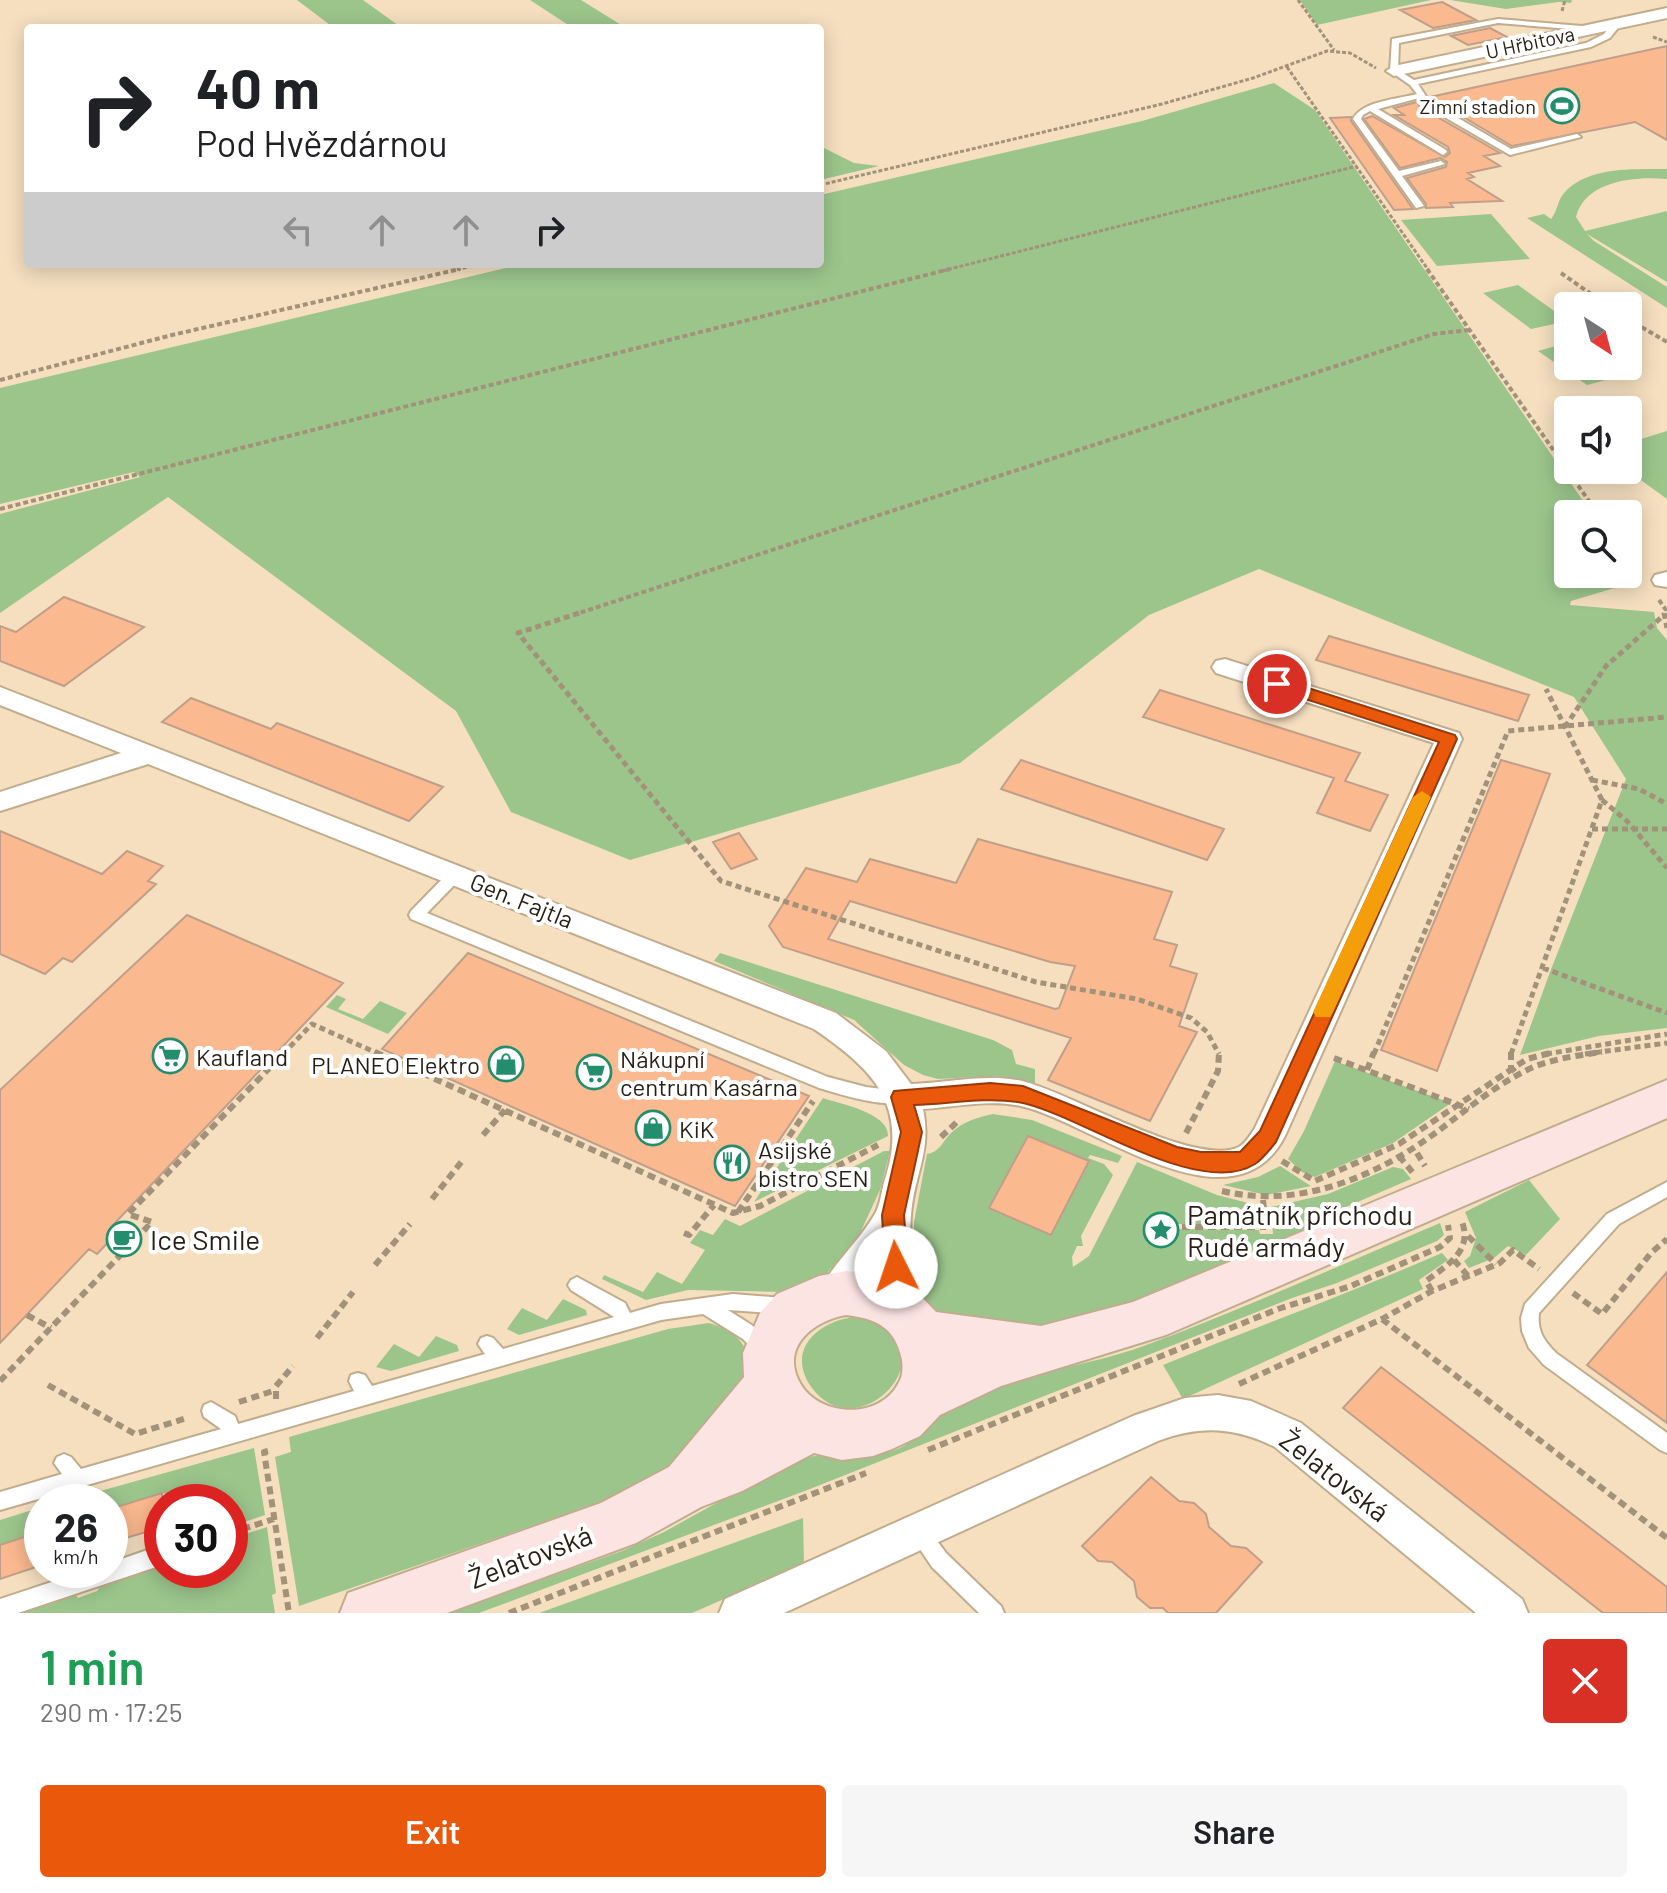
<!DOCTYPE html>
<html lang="en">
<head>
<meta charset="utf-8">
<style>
	body { margin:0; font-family:Barlow,sans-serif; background:#f6f6f6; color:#202124; height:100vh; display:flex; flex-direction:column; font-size:30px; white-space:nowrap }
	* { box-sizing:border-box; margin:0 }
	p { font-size:26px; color:#757577 }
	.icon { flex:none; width:44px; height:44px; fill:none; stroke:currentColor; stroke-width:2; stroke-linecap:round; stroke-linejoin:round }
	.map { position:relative; height:1613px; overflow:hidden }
	.sheet { display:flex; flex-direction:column; background:#fff; flex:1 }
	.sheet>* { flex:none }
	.guide { position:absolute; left:24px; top:24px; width:800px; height:244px; border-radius:8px; box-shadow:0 4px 20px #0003; background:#fff; color:#202124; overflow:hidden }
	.needle { width:52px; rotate:144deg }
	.buttons { position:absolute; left:1554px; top:292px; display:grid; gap:16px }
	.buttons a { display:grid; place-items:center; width:88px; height:88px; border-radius:8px; background:#fff; box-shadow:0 4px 20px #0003; font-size:40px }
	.speed { position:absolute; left:24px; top:1484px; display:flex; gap:16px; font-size:40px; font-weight:700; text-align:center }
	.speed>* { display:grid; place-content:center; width:104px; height:104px; border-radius:50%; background:#fff; box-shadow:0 4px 20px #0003; line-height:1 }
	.speed small { font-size:20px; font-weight:400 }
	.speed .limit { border:12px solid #d22; background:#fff; color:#111 }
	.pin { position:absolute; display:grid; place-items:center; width:68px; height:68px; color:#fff; margin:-34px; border:4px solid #fff; border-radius:50%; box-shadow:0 2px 8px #0007 }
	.me { position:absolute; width:88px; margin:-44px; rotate:356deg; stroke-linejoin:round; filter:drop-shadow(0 0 6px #0008) }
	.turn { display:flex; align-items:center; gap:28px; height:168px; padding:0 40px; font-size:36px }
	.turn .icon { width:104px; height:104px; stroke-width:2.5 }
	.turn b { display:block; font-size:56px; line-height:68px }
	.lanes { display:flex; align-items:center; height:76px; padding:0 40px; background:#0003; justify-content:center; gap:40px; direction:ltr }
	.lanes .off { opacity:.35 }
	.round { display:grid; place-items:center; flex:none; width:84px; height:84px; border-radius:8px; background:#f6f6f6 }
	.head { display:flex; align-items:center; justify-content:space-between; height:136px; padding:0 40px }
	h1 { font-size:48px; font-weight:600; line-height:60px; color:#1e9e55 }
	.cta { display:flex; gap:16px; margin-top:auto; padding:16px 40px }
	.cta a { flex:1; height:92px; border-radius:8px; background:#ea580c; color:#fff; font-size:32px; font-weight:600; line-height:92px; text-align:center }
	.cta a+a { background:#f6f6f6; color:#202124 }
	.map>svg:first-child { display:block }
</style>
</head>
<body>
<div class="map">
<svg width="1667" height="1613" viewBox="0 0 1667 1613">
	<rect width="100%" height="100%" fill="#f5dfbf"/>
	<path fill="#9cc58c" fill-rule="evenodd" d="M297,0H363L402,28H334Z
		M530,0H581L626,28H573Z
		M1300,0H1431L1317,25Z
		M1450,0H1572L1571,3L1559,2L1506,9Z
		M1274,83L1315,110L1592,514H1568V574H1628V566L1638,581L1571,601L1570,605L1654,612L1657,628L1667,640V1028L1599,1036L1520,1055L1550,972L1626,779L1574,697L1259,569L1149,615L960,763L630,860L511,812L456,711L168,497L0,613V514L140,477L134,472L0,504V388L523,264H820V195L1142,121Z
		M820,146L854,163L879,166L820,180Z
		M1667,169V179C1634,176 1585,181 1576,217L1585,231L1667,211V282L1587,234L1594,241L1667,287V308L1527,218L1544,214L1551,219C1558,211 1557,200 1565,192C1588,166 1636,169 1667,169Z
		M1491,214L1530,259L1437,266L1401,220Z
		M1518,285L1568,321L1531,329L1483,293Z
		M1567,343L1568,366H1601L1617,377L1587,385L1538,351Z
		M1667,431V499L1627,470L1628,443Z
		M720,953L993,1040L1012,1050L1016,1064L1035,1069V1084L994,1076L938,1079L923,1075L904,1065L854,1020L714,961Z
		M337,995L346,999L338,1009L363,1019L380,1001L407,1013L388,1034L326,1007Z
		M1335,1061L1451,1103L1393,1143L1315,1177L1302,1172L1288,1159L1304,1131Z
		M823,1098C841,1104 889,1113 888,1136L754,1202Z
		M993,1114L1032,1120L1122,1156L1118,1163L1090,1155L1088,1158L1104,1164L1113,1175L1081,1236L1083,1246H1077L1072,1257L1073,1267L1089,1256L1137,1162L1217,1195L1252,1204L1257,1210L1258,1224H1171L1170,1217H1164L1168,1236H1175L1174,1229L1259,1230L1260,1234H1273L1271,1207L1328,1194L1393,1167L1403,1169L1411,1179L1346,1207L1279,1242L1103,1314L1028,1329L947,1318L926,1302L921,1292L914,1252V1222L927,1154C940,1152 942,1142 951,1133C962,1122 978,1117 993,1114ZM1028,1137L1089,1162L1051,1234L989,1207Z
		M884,1151H890L880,1190L861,1231L847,1253L824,1276L783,1292L688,1290L646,1300L602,1279L604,1275L643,1292L657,1272L682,1284L705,1250L690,1243L700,1230L713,1235L725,1219L740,1226Z
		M1280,1166L1311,1186L1266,1195L1223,1185L1258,1177Z
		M1529,1180L1560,1219L1526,1255L1508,1246L1494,1258L1469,1268L1464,1261L1470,1256L1476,1238L1465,1212Z
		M1440,1223L1444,1235L1437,1241L1337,1283L1292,1298L810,1489L479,1613H448L622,1551L664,1532L794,1460C827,1450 862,1462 895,1450C920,1441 930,1416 952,1405C1013,1373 1085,1368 1149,1344C1247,1307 1343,1264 1440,1223Z
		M1442,1253L1448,1260L1419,1280L1423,1289L1183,1399L1163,1365C1256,1327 1350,1293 1442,1253Z
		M563,1299L586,1310L587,1315L519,1335L507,1329L522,1308L547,1320Z
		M855,1317C962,1340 861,1454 812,1388C785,1351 817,1321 855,1317Z
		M709,1323C735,1330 746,1343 753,1368L682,1458L659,1475L613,1498L299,1606L275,1457L291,1452L289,1437L668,1329Z
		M436,1336L457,1345L459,1351L391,1371L376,1367L394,1344L419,1357Z
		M254,1448L265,1515L230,1527V1502H167L165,1493L110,1510V1502H61Z
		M42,1507V1531L0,1545V1520Z
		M803,1518L804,1564L692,1613H539Z
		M267,1527L276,1593L272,1595L275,1613H13L74,1592L78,1598L97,1591L102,1584L162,1559V1570H230V1539Z"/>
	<path fill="#fbb98f" stroke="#c09f8a" stroke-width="2" fill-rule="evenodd" d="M1442,2L1476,20L1433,28L1400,10Z
		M1490,28L1507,37L1468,45L1451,36Z
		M1667,46V140L1635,122L1512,146L1430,97Z
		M1417,102L1420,107L1500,153L1484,156L1500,166L1468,173L1474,177L1467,179L1502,201L1450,203L1453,207L1426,208V204L1407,178L1446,167L1447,162L1440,158L1400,168L1364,119L1372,116L1445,157L1450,153L1448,147L1394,115H1404L1394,108Z
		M1351,117V121L1413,209L1394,210L1330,118Z
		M64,597L144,627L64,686L0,661V626L16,632Z
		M1329,636L1529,695L1518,721L1316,660Z
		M1160,690L1360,753L1345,781L1388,795L1370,831L1317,813L1334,778L1143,717Z
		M191,698L271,729L277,723L443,787L409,821L162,722Z
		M1021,760L1224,829L1207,860L1001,789Z
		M1501,760L1550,774L1437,1071L1381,1050Z
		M0,831L102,874L127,851L163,866L148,881L156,884L72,962L63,958L45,974L0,954Z
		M739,833L757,859L731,869L713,842Z
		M978,839L1172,892L1154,939L1177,945L1170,966L1197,974L1179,1026L1197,1032L1150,1121L1048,1080L1071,1038L783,947L769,926L806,868L857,882L870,859L956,883ZM850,901L1050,962L1075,966L1059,1008L1055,1009L828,939Z
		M187,915L343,983L113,1225L121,1229L97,1254L89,1249L0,1343V1090Z
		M468,953L809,1096L735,1206L382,1049Z
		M1028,1136L1089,1161L1051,1235L989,1208Z
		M1667,1272V1423L1587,1365Z
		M1381,1367L1667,1587V1613H1603L1343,1408Z
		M1151,1477L1179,1501L1194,1503L1206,1514L1209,1527L1231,1546L1246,1548L1262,1562L1216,1613H1168L1163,1608H1150L1137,1597L1134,1581L1112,1562L1098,1561L1082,1546Z
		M162,1493V1527L110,1543V1509Z
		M42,1531V1565L0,1579V1545Z"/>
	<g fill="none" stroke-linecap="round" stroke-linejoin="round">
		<g stroke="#c1ac8d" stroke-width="4">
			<path id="lane" d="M1498,19L1594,27L1598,29L1594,31L1498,23L1399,43L1398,70L1414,80L1586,43L1604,34L1614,22H1620L1621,24L1610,38L1591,47L1418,84L1429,101L1511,149L1577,134L1581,137L1510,155L1422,104L1419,98L1378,109L1446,150L1447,152L1443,155L1370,111L1363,115L1361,119L1399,171L1441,161L1445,164L1402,176L1424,206L1416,208L1353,119C1362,101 1398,99 1417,94L1410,85L1390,71L1392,39Z
				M456,869L463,874L461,878L427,913L828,1077L866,1087L907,1092L909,1097L907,1102C884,1108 842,1095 819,1088L411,919L409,915L411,911L451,870Z
				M1667,1182V1197L1619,1224L1539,1313C1537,1331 1544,1341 1556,1353L1667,1433V1453L1660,1450L1544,1365L1529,1348L1522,1331L1521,1318L1525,1304L1607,1214Z
				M577,1277L625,1303L630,1313L661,1304L733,1294L784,1298L790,1300L793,1306L790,1312L784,1314L728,1310C745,1321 764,1330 773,1349L770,1355L764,1357L758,1355L743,1339L703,1314L661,1320L0,1510V1492L62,1474L54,1463L57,1457L64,1454L71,1457L81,1469L221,1429L204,1417L202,1411L204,1405L211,1402L235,1416L238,1424L354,1391L349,1381L351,1375L358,1373L365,1375L372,1386L485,1354L478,1344L481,1338L487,1336L493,1338L503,1349L614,1317L571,1290L568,1285L571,1280Z
				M919,1524L926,1526L946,1553L1001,1606L1004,1613H979L932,1567L909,1533L912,1526Z
				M162,1545V1565L18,1613H0V1599L88,1570H110V1563Z"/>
		</g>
		<g stroke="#c1ac8d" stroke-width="4">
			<path id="street" d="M1667,8V18L1394,76L1386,71L1394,66Z
				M1667,572V587L1655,585L1652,580L1655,575Z
				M1225,659L1459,733L1462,739L1285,1136C1233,1237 1092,1122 1021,1106C989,1099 955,1107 923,1109C932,1151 914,1175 911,1215C908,1246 916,1278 920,1309L915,1320L902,1325L889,1320L884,1309L878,1263C863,1284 853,1314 823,1304L818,1293C833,1263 860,1241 876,1212C881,1202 882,1187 886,1176C908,1103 871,1068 814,1029L148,764L0,811V792L121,753L0,705V687L836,1013L886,1051L911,1084C947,1083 987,1073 1022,1081C1072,1093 1195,1168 1239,1147C1246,1143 1251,1134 1255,1128L1434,743L1216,673L1212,667L1216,661Z
				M1218,1395L1251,1401L1301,1423L1522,1599L1528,1613H1476L1275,1447C1235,1427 1200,1425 1158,1441L784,1613H719L725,1599L1133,1416L1185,1398Z"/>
		</g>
		<g stroke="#c1ac8d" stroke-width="4">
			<path id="secondary" d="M1667,1080V1118L1166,1335L1001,1386L940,1415L920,1436L892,1449L873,1456L842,1460L814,1453L742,1491L701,1507L636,1543L447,1613H340L348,1593L601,1503L669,1467L744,1377L743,1353L760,1313L777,1294L819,1276L846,1271L873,1274L918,1293L936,1312L1041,1326L1133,1302ZM846,1315C877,1319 895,1327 902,1360C903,1368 903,1377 898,1384C879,1420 819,1417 800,1383C780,1347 813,1321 846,1315Z"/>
		</g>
		<path stroke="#a2927a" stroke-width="3" stroke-dasharray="4 2" stroke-linecap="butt" d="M1298,0L1334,50
			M1562,11L1565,0
			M1653,37L1667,42
			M1287,67L1429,271
			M820,185L1162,104L1253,78L1327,51L1350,53L1376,68
			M451,271L481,264
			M942,271L1357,166"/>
		<path stroke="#a2927a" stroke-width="4" stroke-dasharray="5 3" stroke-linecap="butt" d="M1427,269L1598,514
			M1561,273L1608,306
			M1628,319L1667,342
			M0,380L172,335L460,269
			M0,509L950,269
			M1628,557L1641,576
			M1659,600L1666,610L1663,615
			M573,615L1434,334L1469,330"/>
		<path stroke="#a2927a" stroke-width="5" stroke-dasharray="6 4" stroke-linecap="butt" d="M579,613L518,633L721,881L1036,982L1137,999L1191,1018L1207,1032L1219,1054
			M1664,613L1667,628
			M1565,727L1606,666L1663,616
			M1592,780L1639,789L1667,804
			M1602,800L1627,821L1667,868
			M1592,829H1667
			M1543,968L1667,1013
			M283,1054L312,1024L379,1054
			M1374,1054L1508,731L1667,717
			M1511,1054L1602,800L1546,689
			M1546,1054L1667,1034
			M1585,1054L1667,1043"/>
		<path stroke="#a2927a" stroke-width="6" stroke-dasharray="8 5" stroke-linecap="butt" d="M375,1052L733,1213L760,1206L878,1145
			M1511,1052V1067L1518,1076
			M1334,1058L1469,1109
			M1367,1070L1374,1052
			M1186,1133L1218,1071L1219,1052
			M483,1135L505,1110
			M941,1137L959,1120
			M1417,1153L1425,1166
			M1399,1156L1414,1174
			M1282,1161L1315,1181L1399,1144L1527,1059L1554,1052
			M1222,1191C1298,1209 1373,1178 1434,1134C1467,1110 1498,1082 1536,1066C1558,1058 1580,1055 1602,1052
			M432,1199L463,1160
			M1263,1200L1266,1228
			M738,1212L813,1101
			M1167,1218L1170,1235
			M1169,1227H1266
			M684,1233L689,1235L714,1205
			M1468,1236L1496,1264
			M1454,1260L1468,1276
			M375,1265L410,1224
			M1432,1291L1426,1281C1449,1264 1474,1250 1461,1219
			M1573,1293L1602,1314L1651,1253L1667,1239
			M27,1315L51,1328
			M1382,1319L1667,1538
			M317,1338L353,1292
			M0,1381L152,1222L128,1214L285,1052
			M1239,1384L1382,1319L1432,1291L1500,1263L1513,1250L1539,1269
			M48,1385L135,1434L187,1418
			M276,1399V1386L293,1366
			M239,1402L276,1390
			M928,1450L1278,1309L1351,1286L1440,1247L1450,1238L1448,1225
			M268,1451L264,1452L289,1613
			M230,1533L274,1519
			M509,1613L866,1473"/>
		<use href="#lane" fill="#fff" fill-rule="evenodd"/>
		<use href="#street" fill="#fff" fill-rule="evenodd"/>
		<use href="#secondary" fill="#fce4e3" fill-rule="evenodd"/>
	</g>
	<path fill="#ea580c" stroke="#983908" stroke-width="2" d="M1277,678L1455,735L1457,739L1276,1142C1270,1149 1263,1159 1255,1164C1198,1200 1076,1112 1018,1102C984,1097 948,1104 914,1105L922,1132L904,1215L908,1267L904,1274L896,1276L888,1274L885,1267L882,1215L901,1132L891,1097L894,1091L990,1083L1023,1086L1177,1147L1201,1152H1240L1260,1131L1439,742L1271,688L1268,684Z"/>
	<path fill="#f59e0b" d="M1422,791L1431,797L1333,1012L1330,1017H1316L1313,1012L1413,797Z"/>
	<defs>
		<g id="stadium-ring" transform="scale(1.8)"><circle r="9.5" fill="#fff" stroke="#238e6c" stroke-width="1.5"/><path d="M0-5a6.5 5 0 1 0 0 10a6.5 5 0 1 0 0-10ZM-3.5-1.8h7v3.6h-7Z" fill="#238e6c"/></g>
		<g id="supermarket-ring" transform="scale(1.8)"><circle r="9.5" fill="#fff" stroke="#238e6c" stroke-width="1.5"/><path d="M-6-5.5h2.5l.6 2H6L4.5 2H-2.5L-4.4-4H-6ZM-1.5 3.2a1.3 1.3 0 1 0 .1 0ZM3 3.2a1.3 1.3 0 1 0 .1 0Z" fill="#238e6c"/></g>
		<g id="shop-ring" transform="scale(1.8)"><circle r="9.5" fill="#fff" stroke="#238e6c" stroke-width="1.5"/><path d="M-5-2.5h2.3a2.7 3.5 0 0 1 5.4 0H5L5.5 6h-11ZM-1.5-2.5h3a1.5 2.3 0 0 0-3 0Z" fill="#238e6c"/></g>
		<g id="restaurant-ring" transform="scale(1.8)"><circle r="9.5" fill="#fff" stroke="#238e6c" stroke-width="1.5"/><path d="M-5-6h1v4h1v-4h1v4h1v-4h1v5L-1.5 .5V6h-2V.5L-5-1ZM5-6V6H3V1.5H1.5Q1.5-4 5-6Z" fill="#238e6c"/></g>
		<g id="sight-ring" transform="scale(1.8)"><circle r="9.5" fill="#fff" stroke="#238e6c" stroke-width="1.5"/><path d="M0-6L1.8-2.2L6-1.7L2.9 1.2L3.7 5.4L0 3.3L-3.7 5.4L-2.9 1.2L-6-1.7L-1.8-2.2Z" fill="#238e6c"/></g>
		<g id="cafe-ring" transform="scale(1.8)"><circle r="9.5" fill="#fff" stroke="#238e6c" stroke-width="1.5"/><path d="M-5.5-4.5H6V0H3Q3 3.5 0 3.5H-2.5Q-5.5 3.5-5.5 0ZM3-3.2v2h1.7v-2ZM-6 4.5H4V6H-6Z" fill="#238e6c"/></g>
	</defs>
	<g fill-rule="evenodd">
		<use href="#stadium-ring" x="1562" y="106"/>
		<use href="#supermarket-ring" x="170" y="1056"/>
		<use href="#shop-ring" x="506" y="1064"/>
		<use href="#supermarket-ring" x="594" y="1072"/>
		<use href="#shop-ring" x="653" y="1128"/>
		<use href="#restaurant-ring" x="732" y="1163"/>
		<use href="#sight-ring" x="1161" y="1230"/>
		<use href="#cafe-ring" x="124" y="1239"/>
	</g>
	<g text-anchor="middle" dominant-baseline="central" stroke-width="8" stroke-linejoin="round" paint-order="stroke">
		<g font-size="20" fill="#271f13" stroke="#fff">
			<text transform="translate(1530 42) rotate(-12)">U Hřbitova</text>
		</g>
		<g font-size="20" fill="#271f13" stroke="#fff" text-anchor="end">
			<text x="1536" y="106">Zimní stadion</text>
		</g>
		<g font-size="24" fill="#271f13" stroke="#fff">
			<text transform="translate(522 900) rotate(22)">Gen. Fajtla</text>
		</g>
		<g font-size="24" fill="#271f13" stroke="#fff" text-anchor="start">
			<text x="196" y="1056">Kaufland</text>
			<text x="620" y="1058">Nákupní<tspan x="620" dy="28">centrum Kasárna</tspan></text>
			<text x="480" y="1064" text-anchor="end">PLANEO Elektro</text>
			<text x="679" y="1128">KiK</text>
			<text x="758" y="1149">Asijské<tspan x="758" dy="28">bistro SEN</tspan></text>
		</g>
		<g font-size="28" fill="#271f13" stroke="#fff" text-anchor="start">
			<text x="1187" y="1214">Památník příchodu<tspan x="1187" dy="32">Rudé armády</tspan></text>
			<text x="150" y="1239">Ice Smile</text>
		</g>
		<g font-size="28" fill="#271f13" stroke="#fff">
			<text transform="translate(1335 1475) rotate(38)">Želatovská</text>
			<text transform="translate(530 1556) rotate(-21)">Želatovská</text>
		</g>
	</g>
</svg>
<div class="buttons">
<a><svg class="needle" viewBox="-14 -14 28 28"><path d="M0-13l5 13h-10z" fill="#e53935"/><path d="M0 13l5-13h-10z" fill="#757577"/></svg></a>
<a><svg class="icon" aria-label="sound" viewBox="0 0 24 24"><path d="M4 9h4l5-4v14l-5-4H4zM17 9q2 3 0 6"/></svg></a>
<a><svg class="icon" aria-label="search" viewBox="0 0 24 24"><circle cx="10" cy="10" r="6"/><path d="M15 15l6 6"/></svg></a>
</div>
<div class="speed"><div>26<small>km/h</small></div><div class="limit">30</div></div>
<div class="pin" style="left:1277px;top:684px;background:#d93025"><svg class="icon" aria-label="arrive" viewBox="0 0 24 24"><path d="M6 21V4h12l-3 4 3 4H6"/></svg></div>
<svg class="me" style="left:896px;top:1267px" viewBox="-20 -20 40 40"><circle r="19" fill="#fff"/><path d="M0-13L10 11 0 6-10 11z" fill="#ea580c"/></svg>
<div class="guide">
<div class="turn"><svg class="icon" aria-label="right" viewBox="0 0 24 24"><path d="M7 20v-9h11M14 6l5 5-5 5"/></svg><div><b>40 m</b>Pod Hvězdárnou</div></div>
<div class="lanes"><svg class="icon off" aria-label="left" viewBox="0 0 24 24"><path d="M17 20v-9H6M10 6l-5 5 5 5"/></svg><svg class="icon off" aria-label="ahead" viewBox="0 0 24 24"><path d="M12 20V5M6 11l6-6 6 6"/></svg><svg class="icon off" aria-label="ahead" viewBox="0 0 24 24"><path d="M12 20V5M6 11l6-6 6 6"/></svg><svg class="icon" aria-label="right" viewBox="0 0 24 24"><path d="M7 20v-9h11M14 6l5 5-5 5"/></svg></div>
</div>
</div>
<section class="sheet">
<div class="head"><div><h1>1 min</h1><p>290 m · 17:25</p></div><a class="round" style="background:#d93025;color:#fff"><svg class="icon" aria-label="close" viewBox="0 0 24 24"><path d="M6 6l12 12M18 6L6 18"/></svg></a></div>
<div class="cta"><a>Exit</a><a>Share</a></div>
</section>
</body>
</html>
